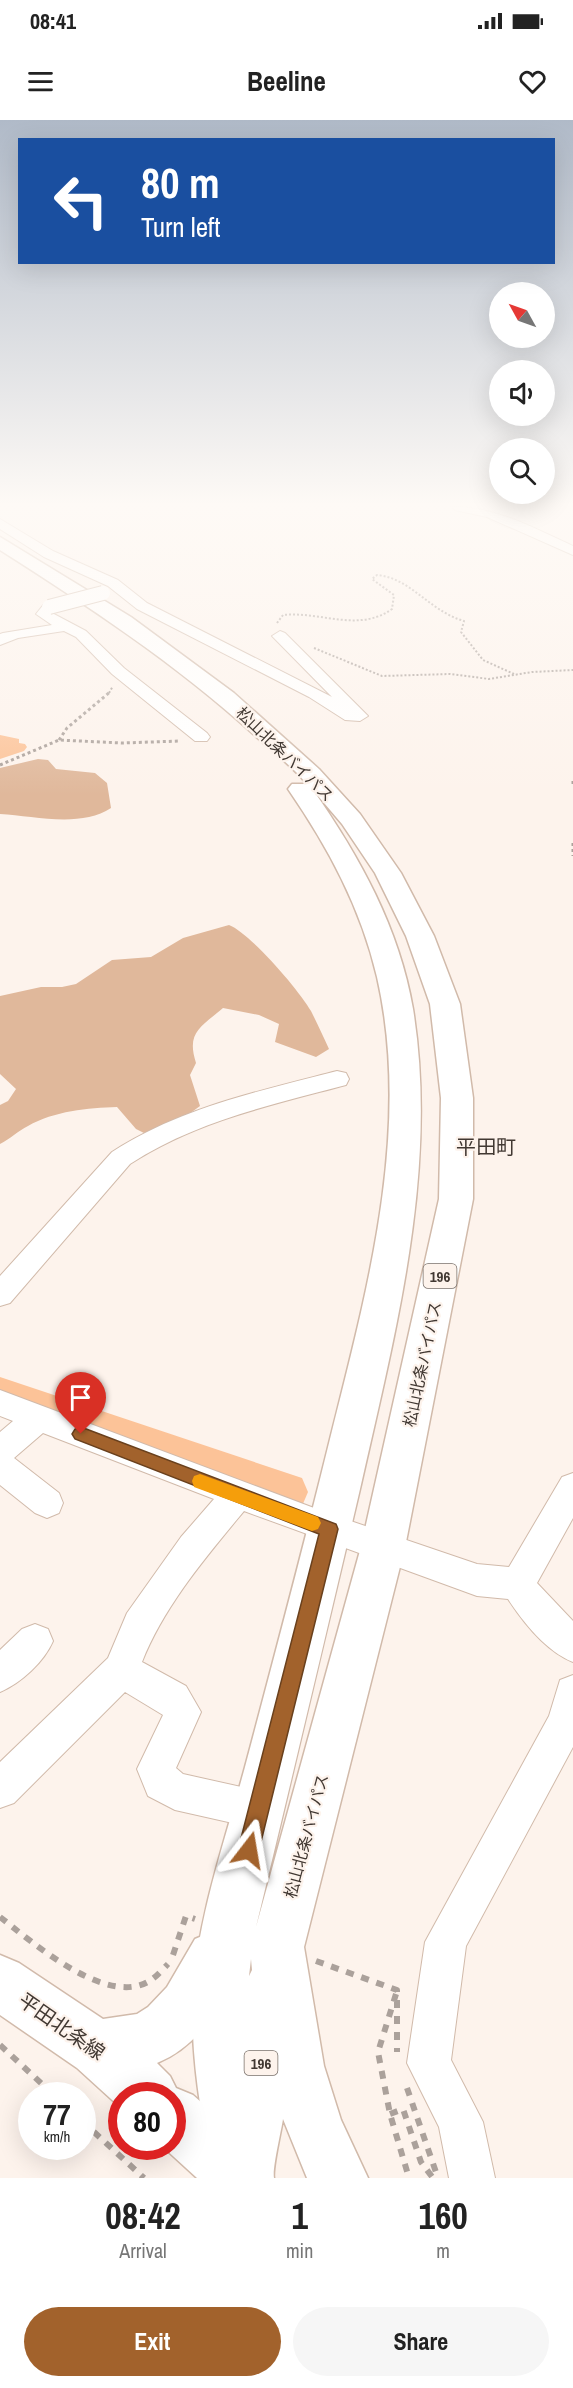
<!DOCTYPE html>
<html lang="en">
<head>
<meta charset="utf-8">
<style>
	body { margin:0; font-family:"Archivo Narrow","Noto Sans JP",sans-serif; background:#f6f6f6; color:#222; height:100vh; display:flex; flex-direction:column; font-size:22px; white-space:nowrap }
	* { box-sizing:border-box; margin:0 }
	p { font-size:20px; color:#767676 }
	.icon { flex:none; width:33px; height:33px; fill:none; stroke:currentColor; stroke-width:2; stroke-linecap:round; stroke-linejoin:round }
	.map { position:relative; height:2058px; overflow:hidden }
	.drawer { display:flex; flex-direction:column; background:#fff; flex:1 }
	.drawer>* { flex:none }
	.guide { position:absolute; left:18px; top:18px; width:537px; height:126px; border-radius:0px; box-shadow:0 6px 24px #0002; background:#1a4fa0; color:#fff; overflow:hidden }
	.needle { width:39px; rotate:310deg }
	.fabs { position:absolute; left:489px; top:162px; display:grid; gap:12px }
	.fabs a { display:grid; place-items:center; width:66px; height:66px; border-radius:50%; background:#fff; box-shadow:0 6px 24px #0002; font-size:30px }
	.speed { position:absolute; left:18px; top:1962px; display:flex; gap:12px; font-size:30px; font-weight:700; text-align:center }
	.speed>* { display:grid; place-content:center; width:78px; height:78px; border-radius:50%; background:#fff; box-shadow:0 6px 24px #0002; line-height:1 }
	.speed small { font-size:15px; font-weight:400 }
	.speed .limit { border:9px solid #d22; background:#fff; color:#111 }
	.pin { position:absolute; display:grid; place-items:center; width:51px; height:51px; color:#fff; margin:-62px -26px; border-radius:50% 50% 50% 0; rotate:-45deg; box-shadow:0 0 6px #0007 }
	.pin .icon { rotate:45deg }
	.me { position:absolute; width:66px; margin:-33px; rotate:14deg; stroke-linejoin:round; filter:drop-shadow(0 0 4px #0008) }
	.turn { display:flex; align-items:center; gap:21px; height:126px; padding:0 24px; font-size:27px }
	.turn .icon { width:78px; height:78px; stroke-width:2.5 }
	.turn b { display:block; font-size:42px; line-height:51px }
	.eta { display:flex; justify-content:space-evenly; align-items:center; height:102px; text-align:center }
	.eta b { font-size:36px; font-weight:700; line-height:42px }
	.action { display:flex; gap:12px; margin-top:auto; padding:12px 24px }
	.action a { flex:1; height:69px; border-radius:36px; background:#a2622c; color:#fff; font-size:24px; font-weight:700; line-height:69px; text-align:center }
	.action a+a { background:#f6f6f6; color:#222 }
	.status { display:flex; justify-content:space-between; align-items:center; height:42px; padding:0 30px; background:#fff; direction:ltr }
	.status svg { height:16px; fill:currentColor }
	header { display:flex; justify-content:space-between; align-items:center; height:78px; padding:0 24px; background:#fff; font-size:27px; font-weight:700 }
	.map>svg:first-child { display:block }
</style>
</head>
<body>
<div class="status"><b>08:41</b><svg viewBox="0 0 49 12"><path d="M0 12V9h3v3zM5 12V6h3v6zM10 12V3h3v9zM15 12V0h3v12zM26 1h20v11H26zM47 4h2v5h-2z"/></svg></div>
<header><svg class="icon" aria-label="menu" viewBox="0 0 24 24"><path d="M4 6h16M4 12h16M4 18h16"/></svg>Beeline<svg class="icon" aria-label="heart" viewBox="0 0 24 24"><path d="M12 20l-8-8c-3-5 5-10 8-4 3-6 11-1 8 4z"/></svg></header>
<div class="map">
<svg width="573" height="2058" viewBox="0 0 573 2058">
	<rect width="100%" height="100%" fill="#fdf3ec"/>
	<path fill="#e0b89b" d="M38,639L48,640L56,649L95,653L107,663L111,688C81,708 34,696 0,694V648Z
		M229,805C250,813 299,870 311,891C317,903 323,916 329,929L316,937L275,922L279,904L259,895L223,888C201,907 186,912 196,943L190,955L200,986L185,997L144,1013L136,1009L117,987C88,988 54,991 28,1006C18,1011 10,1019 0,1024V985L8,981L16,969L0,954V876L41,867H62L76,864L112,840L151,837L183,818Z"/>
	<path fill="#fcc398" d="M0,615L19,619V623L25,624L27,627L24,631L0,639Z"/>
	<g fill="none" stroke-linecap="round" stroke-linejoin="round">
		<path fill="#fcc398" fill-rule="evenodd" d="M0,1257L302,1358L308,1372L302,1386L286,1391L0,1291Z"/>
		<g stroke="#d1baaa" stroke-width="2">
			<path id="minor" d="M453,387C497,387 533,408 573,426V435L487,397L455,390Z
				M0,399L53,431L118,460L147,483L332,577L272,516L280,511L285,513L368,596L360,601L345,600L309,577L137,489L108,466L44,437L0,409Z
				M49,483L56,487L52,493L86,511L124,548L207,613L210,617L207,621H195L112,554L76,517L64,511L18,518L0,525V514L3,513L52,505L36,494L44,484Z
				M337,951L346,953L349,959L346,965C271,985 196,1001 130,1044L10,1183L0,1186V1156L112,1032C180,988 259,971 337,951Z
				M0,1270L330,1394L477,1444L509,1447L562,1357L573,1353V1398L537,1463L573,1501V1542C547,1532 523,1502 508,1479L477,1476L244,1391C206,1437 164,1486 142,1542L186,1566L201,1592L176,1648L183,1654L259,1671L273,1676L278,1690L273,1704L259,1709L175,1690L148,1676L137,1649L163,1595L125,1572L14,1683L0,1688V1642L108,1538L127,1493L181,1417L214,1379L43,1313L14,1338L59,1373L63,1383L59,1393L47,1398L35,1393L0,1365V1312L13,1301L0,1296Z
				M35,1504L48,1509L53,1521C44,1542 21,1563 0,1572V1530L22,1509Z
				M573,1555V1627L466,1826L451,1940L483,2002L495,2058H449L439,2007L407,1943L425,1822L549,1596L560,1560Z"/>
		</g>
		<g stroke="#d1baaa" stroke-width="3">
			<path id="major" d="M214,1811L233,1819L241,1838C223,1882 203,1924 157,1943L170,1956L176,1968L193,1975L263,2037L272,2058H197L162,2026H172V1976H122V1989L77,1948L0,1895V1835L19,1843L103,1899L137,1894L148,1887L167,1867L195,1819Z"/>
		</g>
		<g stroke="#d1baaa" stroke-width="3">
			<path id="highway" d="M0,417L131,497L234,573L319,649L360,694L401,753L434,816L460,884L473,978V1079L405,1427L304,1827L324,1946L341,2000L368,2058H307L283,1999C281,2012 272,2049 274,2058H214C201,1997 190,1935 193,1872C198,1796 225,1721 245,1647C274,1538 303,1429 330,1319C367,1171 412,1010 377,857C361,788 328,727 288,669L292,664H307C291,645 271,630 253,614C175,543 88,486 0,430ZM313,670L342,704L375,753L406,816L430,884L441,978L439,1079L361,1427L256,1807C291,1661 326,1515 360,1369C395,1213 439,1050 413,889C399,808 360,737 313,670ZM251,1839L252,1850L249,1856Z"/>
		</g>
		<path stroke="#aba19b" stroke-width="2" stroke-dasharray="2 2" stroke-linecap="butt" d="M277,503L283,495C321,491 358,513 392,489L394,475L372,459L377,455C411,458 429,491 464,501L461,512L483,540L514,554
			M314,528L382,556L450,554L489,559L532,552L573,550
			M109,573L113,566"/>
		<path stroke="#aba19b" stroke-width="3" stroke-dasharray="3 3" stroke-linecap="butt" d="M59,620L67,608L110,572
			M0,645L59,620L122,623L180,621
			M573,661V666
			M573,723V736"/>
		<path stroke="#aba19b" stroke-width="6" stroke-dasharray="8 8" stroke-linecap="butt" d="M0,1797C32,1822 108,1889 151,1860C157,1856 163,1849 168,1844
			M173,1835L186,1796L195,1799
			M316,1841L397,1870V1932
			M396,1874L378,1932L390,1994L409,2058
			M0,1925L55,1976
			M407,1968L438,2058
			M390,1994L403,1989L421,2042L433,2058
			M82,2001L144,2058"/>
		<use href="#minor" fill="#fff" fill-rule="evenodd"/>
		<use href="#major" fill="#fff" fill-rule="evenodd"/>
		<use href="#highway" fill="#fff" fill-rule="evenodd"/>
		<g stroke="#d1baaa" stroke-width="16" stroke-linecap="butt">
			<path id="minor-bridge" d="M49,487L103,473"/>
		</g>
		<use href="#minor-bridge" stroke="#fff" stroke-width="14"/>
	</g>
	<linearGradient id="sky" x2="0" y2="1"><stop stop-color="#b0bac8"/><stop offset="0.57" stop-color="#fefaf6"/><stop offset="1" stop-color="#fefaf6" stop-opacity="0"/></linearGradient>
	<rect width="573" height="675" fill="url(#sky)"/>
	<path fill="#a2622c" stroke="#69401d" stroke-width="1.5" d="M81,1307L336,1404L338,1409L259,1730L256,1737L249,1741L241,1737L238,1730L319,1414L75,1319L72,1314L75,1309Z"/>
	<path fill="#f59e0b" d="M200,1354L318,1397L321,1403L318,1409L312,1411L194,1367L192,1361L194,1356Z"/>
	<g text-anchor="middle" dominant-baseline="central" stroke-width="4.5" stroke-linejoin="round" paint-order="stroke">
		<g fill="#fdf3ec" stroke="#79706a" stroke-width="1.5">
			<rect x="423.5" y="1144" width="33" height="24" rx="4.5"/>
			<rect x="244.5" y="1931" width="33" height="24" rx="4.5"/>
		</g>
		<g font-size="15" font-weight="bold" fill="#413832">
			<text x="440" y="1156">196</text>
			<text x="261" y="1943">196</text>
		</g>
		<g font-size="16" fill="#413832" stroke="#fdf3ec">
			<text transform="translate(285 634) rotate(44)">松山北条バイパス</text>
			<text transform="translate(422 1244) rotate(-78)">松山北条バイパス</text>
			<text transform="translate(306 1716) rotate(-75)">松山北条バイパス</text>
		</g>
		<g font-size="20" fill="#413832" stroke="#fdf3ec">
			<text x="486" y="1026">平田町</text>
		</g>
		<g font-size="20" fill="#413832" stroke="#fdf3ec">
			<text transform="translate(62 1906) rotate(35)">平田北条線</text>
		</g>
	</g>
</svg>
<div class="fabs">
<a><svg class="needle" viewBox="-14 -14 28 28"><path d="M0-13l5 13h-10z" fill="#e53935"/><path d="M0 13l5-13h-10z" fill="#767676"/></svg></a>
<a><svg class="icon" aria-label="sound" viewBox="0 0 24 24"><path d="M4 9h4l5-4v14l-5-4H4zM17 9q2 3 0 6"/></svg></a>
<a><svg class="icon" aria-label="search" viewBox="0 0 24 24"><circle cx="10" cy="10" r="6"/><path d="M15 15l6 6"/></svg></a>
</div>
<div class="speed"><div>77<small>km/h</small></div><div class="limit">80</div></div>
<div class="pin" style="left:81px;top:1314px;background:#d93025"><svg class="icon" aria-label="arrive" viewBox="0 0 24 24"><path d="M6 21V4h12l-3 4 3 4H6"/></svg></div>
<svg class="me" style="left:249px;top:1730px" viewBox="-20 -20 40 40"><path d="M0-17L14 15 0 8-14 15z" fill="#a2622c" stroke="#fff" stroke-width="4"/></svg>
<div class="guide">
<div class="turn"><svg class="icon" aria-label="left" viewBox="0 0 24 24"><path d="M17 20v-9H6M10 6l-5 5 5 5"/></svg><div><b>80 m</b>Turn left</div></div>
</div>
</div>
<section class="drawer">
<div class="eta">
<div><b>08:42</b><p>Arrival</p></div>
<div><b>1</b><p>min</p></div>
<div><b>160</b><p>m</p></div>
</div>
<div class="action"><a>Exit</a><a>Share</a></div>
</section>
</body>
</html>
